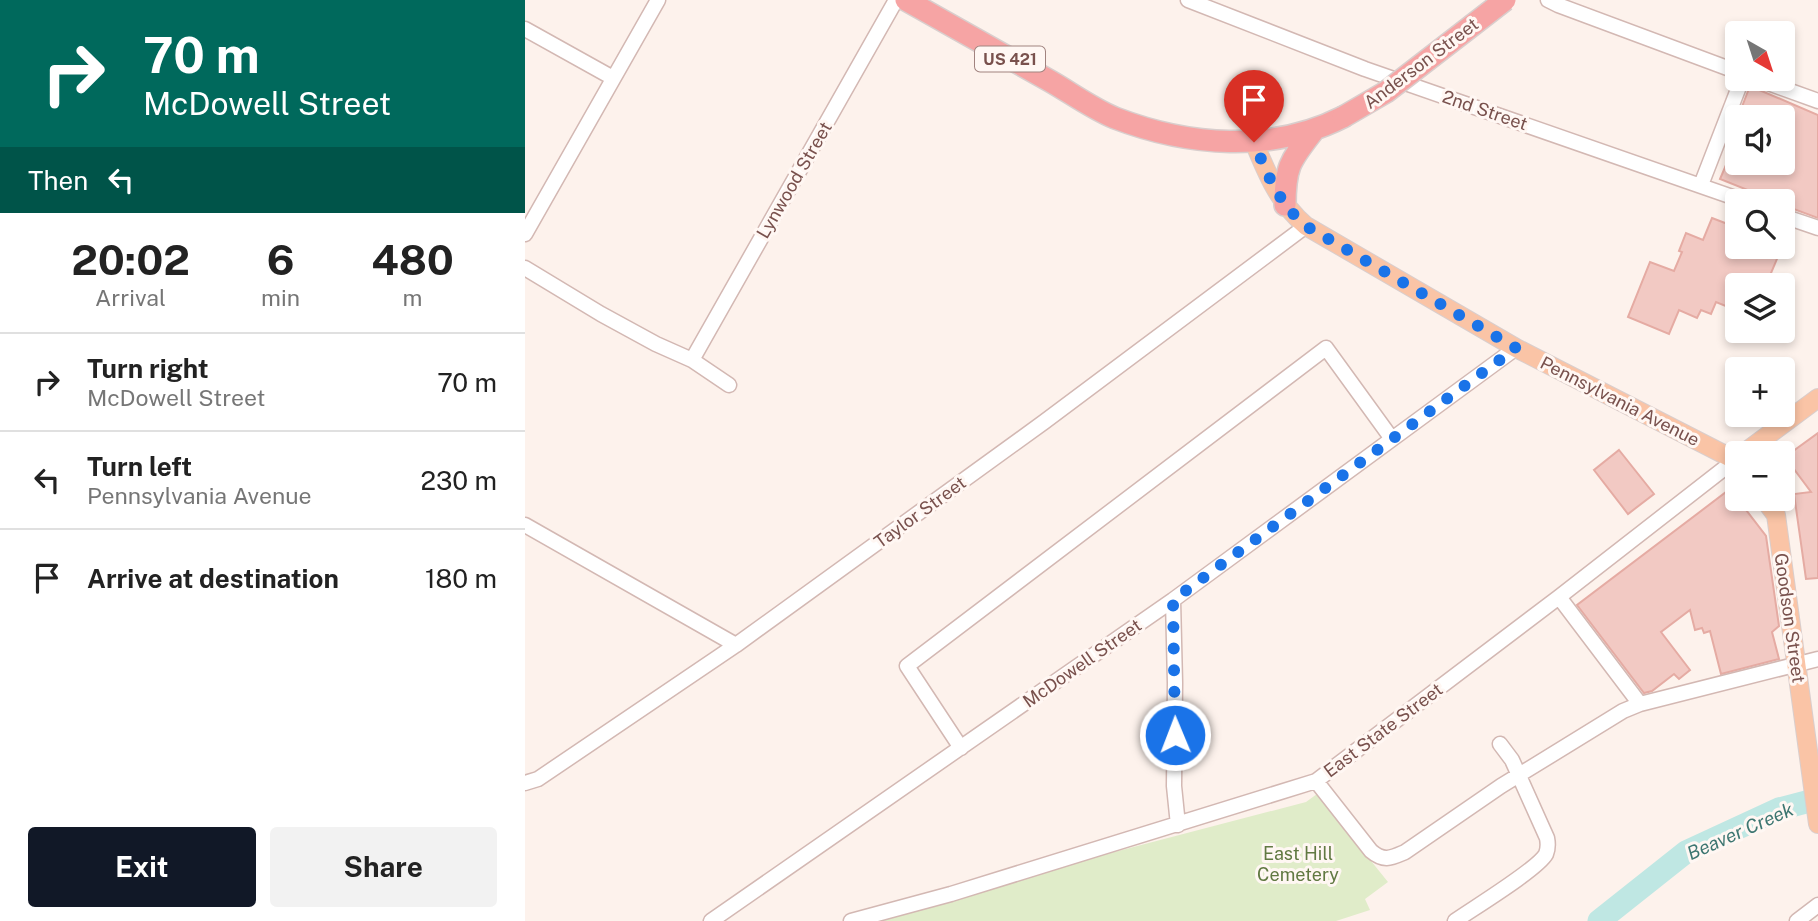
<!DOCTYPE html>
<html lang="en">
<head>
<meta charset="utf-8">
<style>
	body { margin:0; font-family:"Public Sans",sans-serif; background:#f2f2f2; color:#222; height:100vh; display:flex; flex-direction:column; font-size:26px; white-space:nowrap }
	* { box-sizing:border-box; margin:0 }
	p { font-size:23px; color:#767676 }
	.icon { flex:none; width:38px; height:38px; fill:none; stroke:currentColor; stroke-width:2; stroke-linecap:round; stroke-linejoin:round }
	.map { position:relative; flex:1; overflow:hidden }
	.side { display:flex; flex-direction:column; background:#fff; width:525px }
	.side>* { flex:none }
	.banner { background:#00695c; color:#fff; overflow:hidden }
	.needle { width:46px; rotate:141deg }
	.tools { position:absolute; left:1200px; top:21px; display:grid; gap:14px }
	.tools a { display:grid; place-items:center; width:70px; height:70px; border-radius:7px; background:#fff; box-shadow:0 4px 10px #0003; font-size:35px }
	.pin { position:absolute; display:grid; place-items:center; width:60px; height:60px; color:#fff; margin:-72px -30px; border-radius:50% 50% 50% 0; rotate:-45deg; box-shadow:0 0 7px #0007 }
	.pin .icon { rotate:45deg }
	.me { position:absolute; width:77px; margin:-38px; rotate:359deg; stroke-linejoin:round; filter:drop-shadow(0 0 5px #0008) }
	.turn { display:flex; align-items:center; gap:24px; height:147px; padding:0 28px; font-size:32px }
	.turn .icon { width:91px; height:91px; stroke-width:2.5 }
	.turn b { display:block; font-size:49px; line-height:60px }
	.then { display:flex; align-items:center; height:66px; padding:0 28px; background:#0003; gap:14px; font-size:26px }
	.eta { display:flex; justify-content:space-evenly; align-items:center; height:119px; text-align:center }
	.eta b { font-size:42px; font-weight:700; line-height:49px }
	.button { display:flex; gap:14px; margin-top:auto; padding:14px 28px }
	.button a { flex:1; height:80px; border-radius:7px; background:#111827; color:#fff; font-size:28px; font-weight:700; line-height:80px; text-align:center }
	.button a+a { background:#f2f2f2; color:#222 }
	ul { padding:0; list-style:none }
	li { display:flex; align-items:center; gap:21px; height:98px; padding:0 28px; border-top:2px solid #e0e0e0 }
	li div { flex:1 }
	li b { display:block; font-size:26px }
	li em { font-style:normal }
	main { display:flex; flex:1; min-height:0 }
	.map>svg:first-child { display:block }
</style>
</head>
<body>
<main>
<section class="side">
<div class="banner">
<div class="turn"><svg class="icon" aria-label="right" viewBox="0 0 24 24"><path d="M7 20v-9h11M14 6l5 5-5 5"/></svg><div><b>70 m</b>McDowell Street</div></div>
<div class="then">Then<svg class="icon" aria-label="left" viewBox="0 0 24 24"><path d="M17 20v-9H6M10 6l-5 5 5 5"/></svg></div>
</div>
<div class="eta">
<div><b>20:02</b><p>Arrival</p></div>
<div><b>6</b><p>min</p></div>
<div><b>480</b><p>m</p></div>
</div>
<ul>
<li><svg class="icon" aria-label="right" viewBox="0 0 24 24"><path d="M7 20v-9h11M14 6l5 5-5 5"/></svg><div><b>Turn right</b><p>McDowell Street</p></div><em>70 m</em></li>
<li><svg class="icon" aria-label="left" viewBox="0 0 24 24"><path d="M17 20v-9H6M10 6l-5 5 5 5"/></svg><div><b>Turn left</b><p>Pennsylvania Avenue</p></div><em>230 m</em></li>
<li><svg class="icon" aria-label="arrive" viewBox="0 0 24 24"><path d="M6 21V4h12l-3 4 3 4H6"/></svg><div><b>Arrive at destination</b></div><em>180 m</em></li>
</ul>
<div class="button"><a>Exit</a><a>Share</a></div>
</section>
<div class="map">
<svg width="1293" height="921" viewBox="0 0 1293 921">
	<rect width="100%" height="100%" fill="#fdf2ec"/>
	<path fill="#e0ecc9" d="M792,794L863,882L840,899L845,910L811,921H325L781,802Z"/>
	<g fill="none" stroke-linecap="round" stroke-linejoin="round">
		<path stroke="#bfe7e3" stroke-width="23" d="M1074,921L1161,852L1254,809L1293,799"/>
	</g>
	<path fill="#f2c9c3" stroke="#e5aba3" stroke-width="2" d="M1225,86L1293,115V218L1258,205V201H1250L1195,179L1213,137V163H1258V117H1213Z
		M1187,218L1213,228V247H1257L1241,285H1213V311L1191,302L1186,314L1176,310L1172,318L1154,310L1144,334L1103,317L1125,262L1149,271L1157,252L1154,251L1161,233L1178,240Z
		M1293,433V578L1281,579L1269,494L1286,492L1260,457Z
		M1094,450L1129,494L1103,514L1069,470Z
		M1205,489L1241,536L1254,626L1247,632L1254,659L1196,674L1185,631L1179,633L1177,628L1170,630L1165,610L1136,632L1165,670L1154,679L1149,674L1127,691L1119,693L1052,605Z"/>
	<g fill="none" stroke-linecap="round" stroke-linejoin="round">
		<g stroke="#d3b8b3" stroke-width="17">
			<path id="minor" d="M663,0L840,69L1219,201
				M1023,0L1033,5L1213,72
				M0,29L88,78
				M1232,79L1293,101
				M1176,185L1217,79
				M1258,216L1293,228
				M0,234L133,0
				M0,268L76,314L131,344L167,360L204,385
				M167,360L371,0
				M0,525L211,645
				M1034,597L1115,704
				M648,600L650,683L649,786L653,825
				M436,748L382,666L801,348L867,439
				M791,781L846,851C859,862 866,858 880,852L976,786L1098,711L1115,704L1293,659
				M0,783L13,779L211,645L519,422L781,226
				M186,921L648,600L991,348
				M326,921L426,894L791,781L1034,597L1210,460
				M930,921C947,909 1013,869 1021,854C1023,849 1023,843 1022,838L987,760L975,744
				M1272,921L1293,905"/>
		</g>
		<g stroke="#d9cecd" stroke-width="20">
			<path id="major" d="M729,142C742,174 754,203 781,226L991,348L1210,460L1213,464
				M1219,453L1293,398
				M1239,499L1251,515L1293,824"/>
		</g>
		<g stroke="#d9cecd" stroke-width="24">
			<path id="highway" d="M381,0C429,27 477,54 525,81C546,93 568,109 590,118C663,146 747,153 818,117
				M760,205C760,165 766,160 789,130"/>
		</g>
		<use href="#minor" stroke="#fff" stroke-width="14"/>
		<use href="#major" stroke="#fac4a6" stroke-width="18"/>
		<use href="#highway" stroke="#f6a4a4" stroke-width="21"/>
		<g stroke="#d9cecd" stroke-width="24" stroke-linecap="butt">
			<path id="highway-bridge" d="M818,117L861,92L980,0"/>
		</g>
		<use href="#highway-bridge" stroke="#f6a4a4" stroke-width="21"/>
	</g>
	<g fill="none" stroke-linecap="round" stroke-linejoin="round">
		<path stroke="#1a73e8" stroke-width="12" stroke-dasharray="0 21.6" d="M650,735L648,600L991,348L781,226C754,204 742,174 729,142"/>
	</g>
	<g text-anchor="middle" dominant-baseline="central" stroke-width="6" stroke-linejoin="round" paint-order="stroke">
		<rect fill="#fff7f3" stroke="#a1837f" stroke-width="2" x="450" y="46.5" width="70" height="25" rx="5"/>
		<g font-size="16" font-weight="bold" fill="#79514d">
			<text x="485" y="59">US 421</text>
		</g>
		<g font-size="18" fill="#79514d" stroke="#fff7f3">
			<text transform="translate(896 63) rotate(-37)">Anderson Street</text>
			<text transform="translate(960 110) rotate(19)">2nd Street</text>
			<text transform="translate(269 180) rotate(-60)">Lynwood Street</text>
			<text transform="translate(1095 401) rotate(27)">Pennsylvania Avenue</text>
			<text transform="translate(395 512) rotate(-36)">Taylor Street</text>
			<text transform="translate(1265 618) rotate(82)">Goodson Street</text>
			<text transform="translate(557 663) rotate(-35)">McDowell Street</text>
			<text transform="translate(858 730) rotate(-37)">East State Street</text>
		</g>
		<g font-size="18" fill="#617942" stroke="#fff7f3">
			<text x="773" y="853">East Hill<tspan x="773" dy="21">Cemetery</tspan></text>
		</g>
		<g font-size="19" font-style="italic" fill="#3d7671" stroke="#fff7f3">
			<text transform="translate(1215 831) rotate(-24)">Beaver Creek</text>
		</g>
	</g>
</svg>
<div class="tools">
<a><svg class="needle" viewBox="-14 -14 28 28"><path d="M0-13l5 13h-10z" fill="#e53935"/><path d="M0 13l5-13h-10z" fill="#767676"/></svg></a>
<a><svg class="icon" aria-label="sound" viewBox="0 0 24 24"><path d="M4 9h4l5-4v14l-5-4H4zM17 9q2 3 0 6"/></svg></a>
<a><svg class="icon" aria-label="search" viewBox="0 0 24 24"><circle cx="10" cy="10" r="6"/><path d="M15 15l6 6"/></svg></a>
<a><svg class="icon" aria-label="layers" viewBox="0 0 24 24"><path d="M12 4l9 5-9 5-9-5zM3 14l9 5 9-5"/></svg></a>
<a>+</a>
<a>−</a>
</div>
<div class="pin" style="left:729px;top:142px;background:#d93025"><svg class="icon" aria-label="arrive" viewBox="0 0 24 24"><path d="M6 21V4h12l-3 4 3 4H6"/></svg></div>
<svg class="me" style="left:650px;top:735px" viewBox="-20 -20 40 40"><circle r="17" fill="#1a73e8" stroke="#fff" stroke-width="3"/><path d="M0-11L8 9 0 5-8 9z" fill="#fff"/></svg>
</div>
</main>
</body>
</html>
